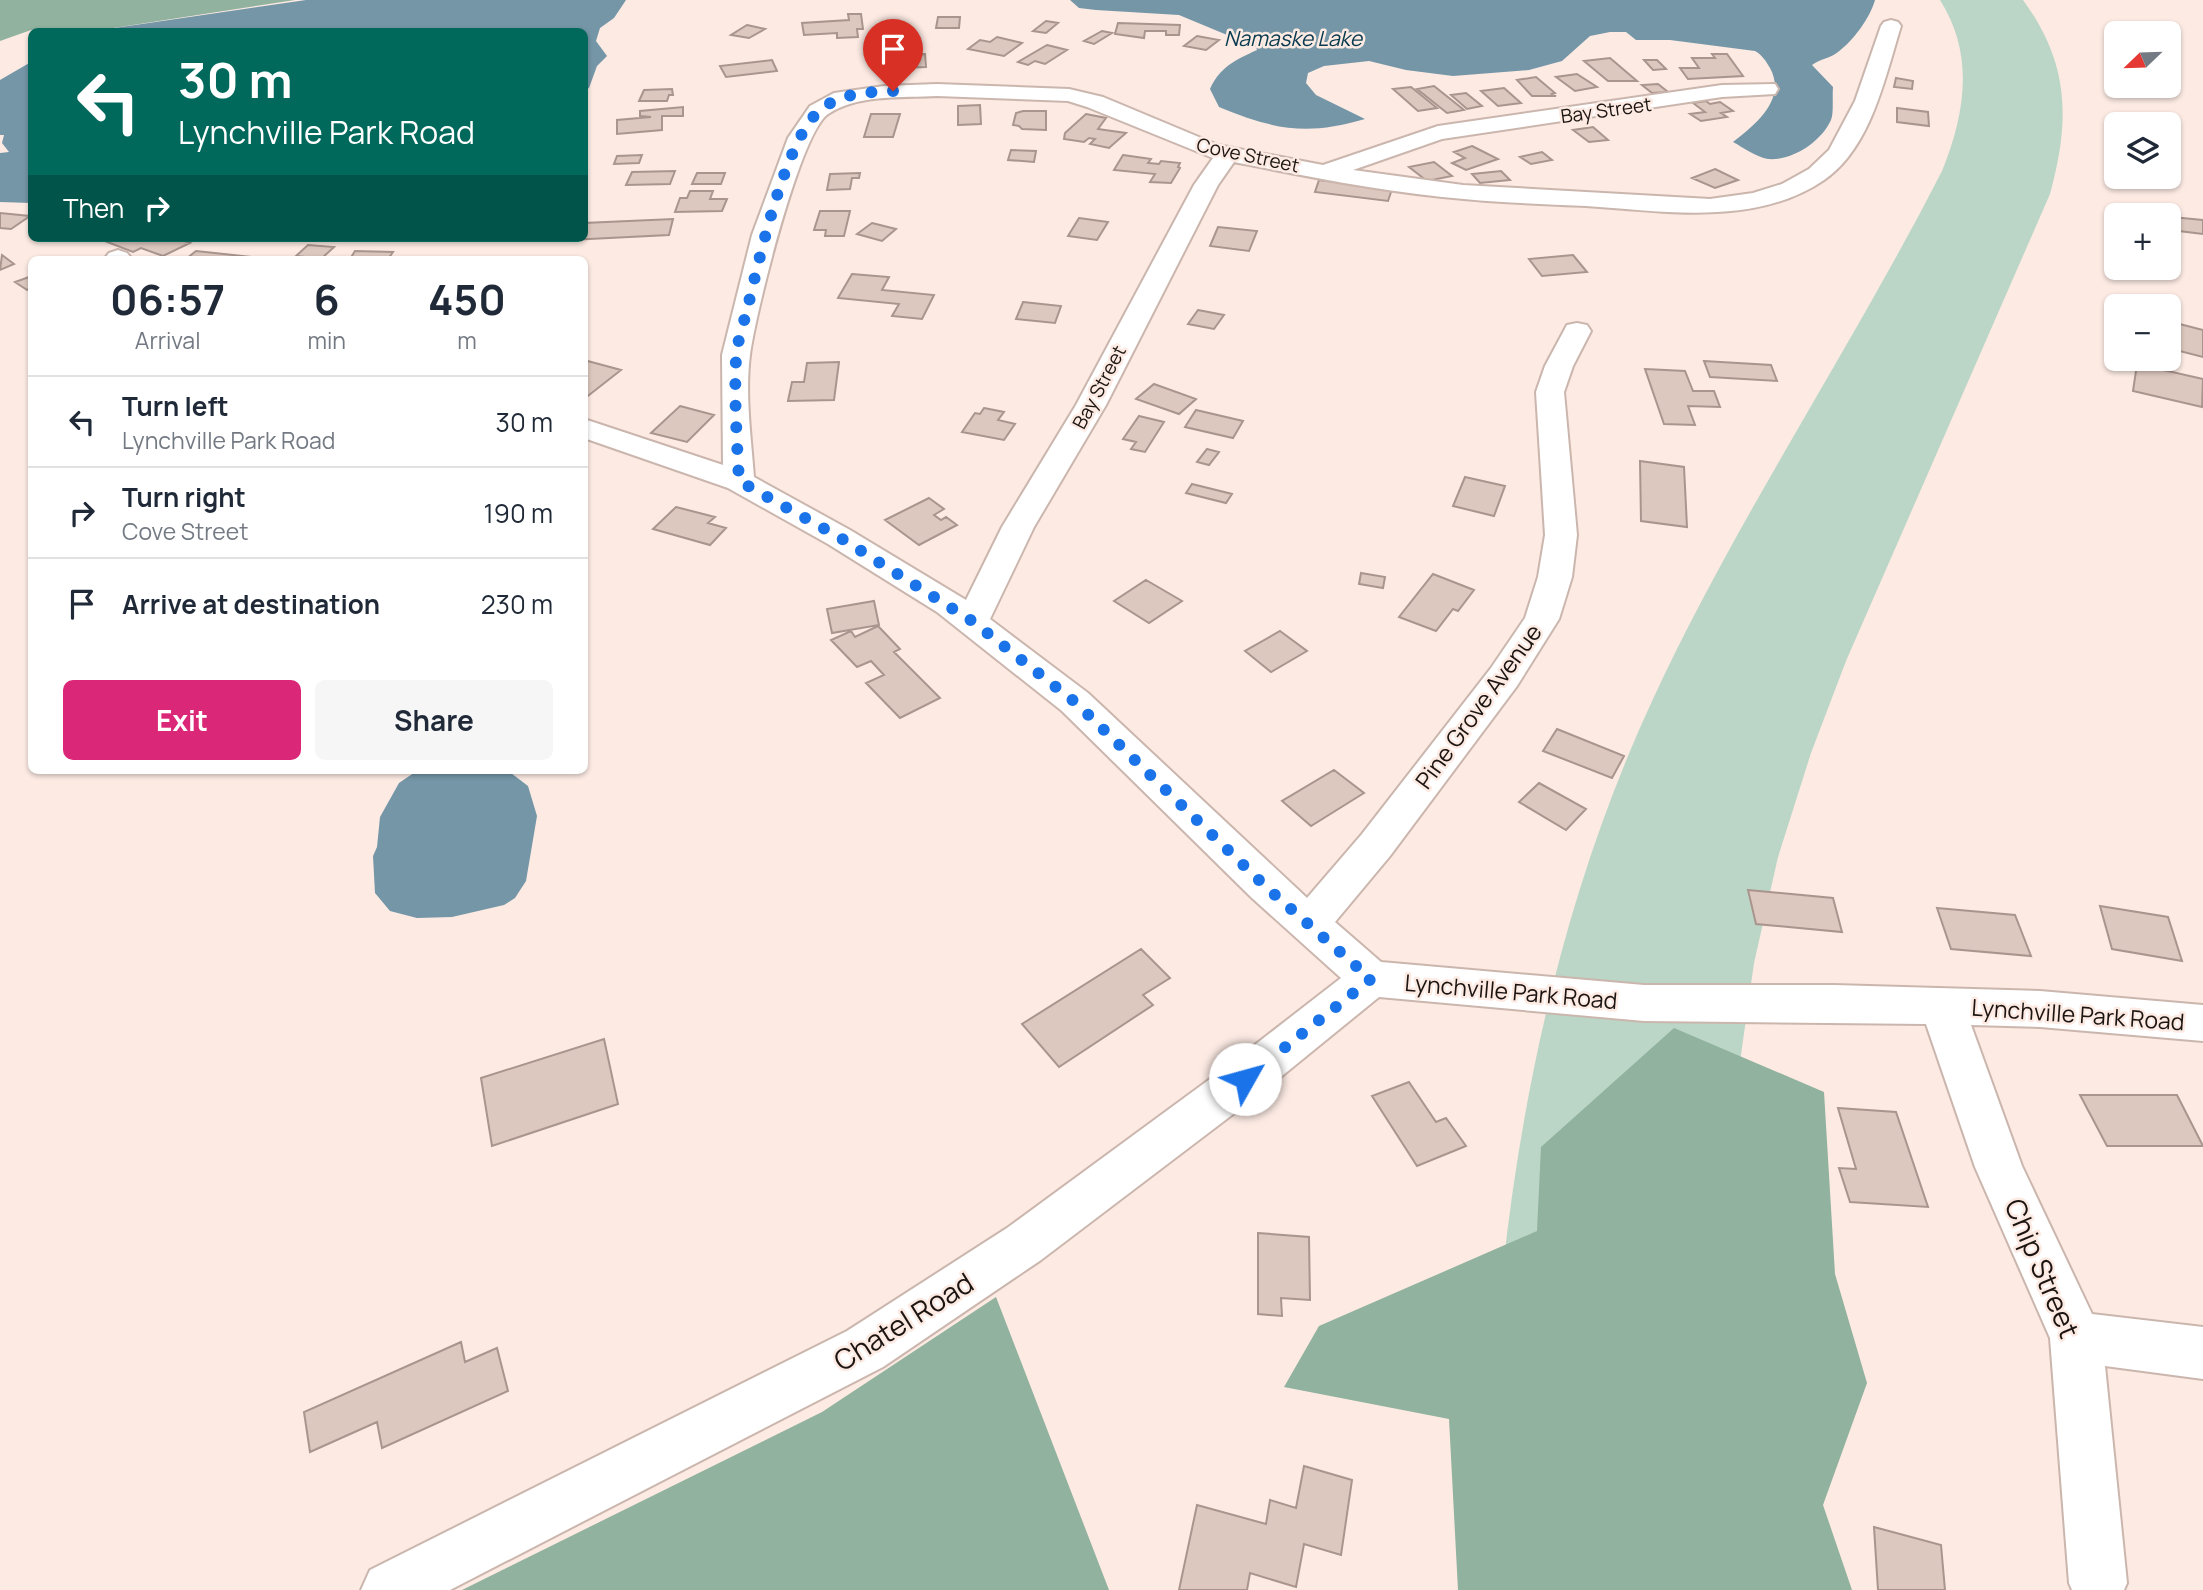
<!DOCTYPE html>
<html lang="en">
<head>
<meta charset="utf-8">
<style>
	body { margin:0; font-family:Manrope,sans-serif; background:#f6f6f7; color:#1f2937; height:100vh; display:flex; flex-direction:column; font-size:26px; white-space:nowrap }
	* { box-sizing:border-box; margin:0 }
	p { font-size:23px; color:#747a83 }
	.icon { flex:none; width:38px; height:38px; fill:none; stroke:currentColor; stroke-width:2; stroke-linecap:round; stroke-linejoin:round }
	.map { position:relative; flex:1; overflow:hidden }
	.panel { position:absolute; left:28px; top:256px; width:560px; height:518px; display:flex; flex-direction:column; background:#fff; border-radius:10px; box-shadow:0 2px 5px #0004 }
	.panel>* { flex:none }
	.hud { position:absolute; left:28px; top:28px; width:560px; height:214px; border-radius:10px; box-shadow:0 2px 5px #0004; background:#00695c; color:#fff; overflow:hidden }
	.needle { width:46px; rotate:247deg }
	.controls { position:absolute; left:2104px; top:21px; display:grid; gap:14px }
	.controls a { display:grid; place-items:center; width:77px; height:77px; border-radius:10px; background:#fff; box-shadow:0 2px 5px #0004; font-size:35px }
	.pin { position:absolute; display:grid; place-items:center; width:60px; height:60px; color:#fff; margin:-72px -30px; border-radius:50% 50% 50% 0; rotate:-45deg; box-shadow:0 0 7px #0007 }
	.pin .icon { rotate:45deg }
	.me { position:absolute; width:77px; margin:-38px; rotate:52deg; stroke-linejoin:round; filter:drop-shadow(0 0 5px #0008) }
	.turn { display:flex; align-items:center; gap:24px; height:147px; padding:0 35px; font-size:32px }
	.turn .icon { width:91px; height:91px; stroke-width:2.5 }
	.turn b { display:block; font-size:49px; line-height:60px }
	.then { display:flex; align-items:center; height:66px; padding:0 35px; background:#0003; gap:14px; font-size:26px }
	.eta { display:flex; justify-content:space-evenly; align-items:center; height:119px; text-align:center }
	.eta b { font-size:42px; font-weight:700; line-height:49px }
	.primary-button { display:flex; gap:14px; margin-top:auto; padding:14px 35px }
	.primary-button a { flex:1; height:80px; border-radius:10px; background:#db2777; color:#fff; font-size:28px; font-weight:700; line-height:80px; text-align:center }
	.primary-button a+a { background:#f6f6f7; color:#1f2937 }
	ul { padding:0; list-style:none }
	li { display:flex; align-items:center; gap:21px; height:91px; padding:0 35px; border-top:2px solid #e0e1e3 }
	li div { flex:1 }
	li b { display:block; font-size:26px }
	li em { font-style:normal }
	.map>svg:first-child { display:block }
</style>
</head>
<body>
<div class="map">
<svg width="2203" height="1590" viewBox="0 0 2203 1590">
	<rect width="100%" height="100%" fill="#fceae3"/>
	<path fill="#bbd6c6" d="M1940,0H2023C2070,64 2070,121 2050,194L1846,661L1811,753L1778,857L1754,963L1731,1125L1486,1590C1487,1287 1524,977 1653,699C1737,518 1851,349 1942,171C1965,114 1975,55 1940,0Z"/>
	<path fill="#90b29e" d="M0,0H295L94,31L31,30L0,41Z
		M1674,1028L1824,1092L1835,1274L1867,1383L1823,1505L1852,1590H1458L1449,1419L1284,1387L1319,1326L1537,1231L1541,1147Z
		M996,1297L1109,1590H462L822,1412Z"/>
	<path fill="#7496a7" d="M306,0H626L614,18L600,28L596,41L607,56L597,66L589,88L585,90L584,32L94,31Z
		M1070,0H1875C1870,18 1853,41 1838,52C1831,58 1820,59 1812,65L1833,87C1832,97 1834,112 1831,120C1821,142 1792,161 1768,159C1756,157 1744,148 1733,142C1756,124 1787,99 1770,68C1766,61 1762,55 1755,51L1670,40H1636L1626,32H1610L1590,36L1562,61L1529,70L1453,76L1406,70L1369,61L1324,66L1308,73L1306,83L1316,95L1365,119C1307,136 1275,130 1219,107L1210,89C1220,67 1235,60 1257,50L1256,47L1179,15L1096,10L1079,8Z
		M31,62V203L0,202V153L9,152L2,143L4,135H0V80Z
		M418,770H507L528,786L537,816L526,881L515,898L504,905L452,917L417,918L390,911L375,893L373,856L377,847L380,817L399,783Z"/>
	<path fill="#ddc8bf" stroke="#a9958d" stroke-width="2" d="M848,14H861L863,29H857L858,37L837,38V33L804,35L802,23L849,20Z
		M938,17H960L959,28H936Z
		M1046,21L1058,23L1046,33L1033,31Z
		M1118,23L1180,25L1179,35H1166V31H1145L1144,38L1115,34Z
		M747,25L765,29L749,38L731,35Z
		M1102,31L1112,33L1094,44L1084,41Z
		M1197,36L1219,40L1206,50L1184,46Z
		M997,37L1022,43L1004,56L968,49L980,40L990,42Z
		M1047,45L1067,50L1045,64L1035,61L1028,65L1018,62Z
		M925,54L926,67L899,68V55Z
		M1712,54H1727L1743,76L1688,79L1680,68H1699L1692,58H1715Z
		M1610,58L1637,81H1608L1584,61Z
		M772,60L777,71L726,77L720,66Z
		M1644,60H1657L1666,69L1653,70Z
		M1577,74L1597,87L1575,91L1556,77Z
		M1536,77L1555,93L1552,94L1556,96H1532L1517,80Z
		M1896,78L1913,81L1912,89L1894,87Z
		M1658,84L1668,92L1652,93L1642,85Z
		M1434,86L1464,110L1447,113L1417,89Z
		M1411,87L1437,108L1418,111L1393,89Z
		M1504,88L1521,103L1498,106L1481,91Z
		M672,89L673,95H669L667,101H639L644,90Z
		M1466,93L1482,106L1467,109L1451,95Z
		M1706,101L1710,104L1720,102L1733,111L1721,113L1727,117L1701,121L1690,114L1705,112L1693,103Z
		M980,105L981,124L958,125V106Z
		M683,107V116H662V130L617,134V120L651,117L640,116V111Z
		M1897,108L1928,112L1929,126L1897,122Z
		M1023,111H1046V130L1022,129L1019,126L1013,125L1016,113Z
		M871,114H900L893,137H864Z
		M1086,114L1106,118L1098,129L1126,133L1109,148L1090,144L1095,139L1089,138L1084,142L1064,139L1065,133Z
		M1593,127L1608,140L1589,142L1573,130Z
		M1472,146L1498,159L1466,170L1452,163L1465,158L1454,152Z
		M1011,150L1036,151L1034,162L1008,160Z
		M1542,152L1552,160L1531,164L1520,157Z
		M642,155L639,163L614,164L617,156Z
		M1123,155L1151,159L1148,163L1159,164L1161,161L1180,163L1178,167L1180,168L1171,183L1150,182L1155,174L1114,170Z
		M1434,162L1452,176L1427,181L1409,167Z
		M1715,169L1738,180L1715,188L1692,178Z
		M675,171L670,184L626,185L632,172Z
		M1501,171L1510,180L1480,183L1472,174Z
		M697,173H725L721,184H692Z
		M860,173L859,178H852L850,189L827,190L830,174Z
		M1319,180L1392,189L1388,201L1315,192Z
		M690,191H713L710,199H727L722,211L675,212L680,198H687Z
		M820,211H850L844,236H825L826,230H814Z
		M0,213L30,216L11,229L0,228Z
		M2172,217L2203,220V234L2179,231Z
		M1079,218L1108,222L1097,240L1068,236Z
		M673,219L669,235L569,240L584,238V223Z
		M872,223L896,229L882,241L857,234Z
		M1218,227L1257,231L1249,251L1210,246Z
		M107,238H176L190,243L163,256L141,248L133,252L102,240Z
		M308,245L334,247L321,259H303L305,257L296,256Z
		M196,251L261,258L186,259Z
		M355,251L393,252L388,259H350Z
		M2,255L14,264L0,270Z
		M1573,255L1587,272L1542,276L1529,259Z
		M852,274L889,277L882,290L934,295L922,319L892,316L899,304L838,298Z
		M32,276V288L27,290L15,282Z
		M1023,302L1061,306L1055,323L1016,319Z
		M1198,310L1224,315L1214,329L1188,324Z
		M2168,321L2203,330V357L2168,348Z
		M584,360L621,370L584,399Z
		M1704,361L1771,365L1777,381L1710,377Z
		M839,362L834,400L788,401L792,382H804L807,363Z
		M2137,364L2203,379L2202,407L2133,391Z
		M1645,369L1685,371L1693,391H1714L1720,407L1688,406L1695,425L1664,424Z
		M1154,384L1196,399L1179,414L1136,399Z
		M680,406L714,415L687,442L651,433Z
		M984,408L1004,412L998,420L1015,424L1004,440L962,432L975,413L980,414Z
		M1196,410L1243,421L1233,438L1185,427Z
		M1139,416L1164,422L1145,452L1131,449L1136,442L1123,439Z
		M1207,449L1219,452L1209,465L1197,462Z
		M1640,461L1684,467L1687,527L1641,521Z
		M1465,477L1505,486L1494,516L1453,506Z
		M1192,484L1232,494L1226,503L1186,493Z
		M929,498L944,509L934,515L941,520L946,517L957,525L919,545L885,520Z
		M676,507L715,517L708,523L726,528L710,545L653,529Z
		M1361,573L1385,577L1383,588L1359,584Z
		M1433,574L1474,590L1458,611L1453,609L1436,631L1399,617Z
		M1146,580L1182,601L1149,623L1114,601Z
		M874,601L879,625L832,633L827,609Z
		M878,626L900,649L894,652L940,698L900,718L866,683L884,675L871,661L857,667L831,640L851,631L855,637Z
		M1280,631L1307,651L1271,672L1245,651Z
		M1557,729L1624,756L1612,778L1543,751Z
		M1334,770L1364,793L1311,826L1282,801Z
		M1539,783L1586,809L1566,830L1519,802Z
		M1748,890L1833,898L1842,932L1756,924Z
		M2100,906L2168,917L2182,961L2112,949Z
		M1937,908L2015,915L2031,956L1951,949Z
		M1141,949L1170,978L1143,995L1153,1005L1059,1067L1022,1024Z
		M604,1039L618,1104L492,1146L481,1078Z
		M1409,1082L1436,1122L1446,1118L1466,1146L1417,1166L1372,1096Z
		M2080,1095H2177L2203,1146H2107Z
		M1838,1108L1896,1112L1928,1207L1850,1202L1839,1168L1856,1169Z
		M1258,1233L1309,1237L1310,1300L1281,1298L1282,1316L1258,1314Z
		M461,1342L465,1362L497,1348L508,1391L382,1448L377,1422L310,1452L304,1412Z
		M1304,1466L1352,1480L1341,1555L1304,1544L1296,1587L1250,1573L1247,1590H1179L1197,1505L1266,1524L1270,1500L1296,1508Z
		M1874,1527L1941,1545L1945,1590H1878Z"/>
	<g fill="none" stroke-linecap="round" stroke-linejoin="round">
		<g stroke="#cbb6ae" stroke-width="4">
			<path id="minor" d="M1891,20L1898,22L1901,26C1885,77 1871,148 1824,180C1755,227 1664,211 1586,206C1545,204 1505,203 1464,199C1387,193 1310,177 1234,162L1218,185L1106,405L1034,527L990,619L1088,693L1307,898L1362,834L1491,668L1525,618L1538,577L1545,535L1536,392L1545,366L1567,325L1577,323L1587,325L1591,331L1573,366L1564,392L1577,535L1572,577L1559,619L1517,686L1390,856L1335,922L1381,962L1644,985H1834L2040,991L2203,1005V1041L2040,1027L1971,1025L2022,1166L2092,1314L2203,1327V1379L2105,1366L2127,1583L2124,1590H2072L2069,1583L2050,1338L1975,1167L1926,1024L1644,1021L1379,997L1261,1093L1041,1260L883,1367L450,1590H361L370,1570L847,1331L1007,1228L1229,1065L1341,978L1252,898L1062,711L937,612L828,544L728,488L584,438V419L723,465L722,355L752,235L788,138L810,106L834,93L884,86L937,84L1069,89L1103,97L1218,145L1323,165L1438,126L1722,85L1775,84L1778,89L1775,94L1722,97L1442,139L1353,170L1463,185L1710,199L1753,193L1782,184L1809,169L1829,150L1855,101L1881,26L1884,22ZM937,96L1068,101L1087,107L1213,158L1194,185L1076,405L1002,527L966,600L850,530L754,477C751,437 745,394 750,355C755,315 800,133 828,114C859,94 902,98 937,96Z
				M118,250L127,253L132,259L105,258L109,253Z"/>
		</g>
		<use href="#minor" fill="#fff" fill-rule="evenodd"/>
	</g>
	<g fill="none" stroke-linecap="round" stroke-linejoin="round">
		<path stroke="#1a73e8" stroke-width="12" stroke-dasharray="0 21.6" d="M893,91C868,92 838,93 818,112C785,142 759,260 748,306C744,323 737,341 736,359C734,400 737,441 739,481L839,537L972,621L1075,702L1266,887L1371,979L1245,1079"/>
	</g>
	<g text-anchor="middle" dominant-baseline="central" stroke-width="5" stroke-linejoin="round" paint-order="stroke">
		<g font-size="19" fill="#1b1411" stroke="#fceae3">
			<text transform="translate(1606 110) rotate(-8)">Bay Street</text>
			<text transform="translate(1248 155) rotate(12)">Cove Street</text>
			<text transform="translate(1099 387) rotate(-62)">Bay Street</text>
		</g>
		<g font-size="21" font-style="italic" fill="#073a4e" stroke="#fceae3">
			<text x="1293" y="38">Namaske Lake</text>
		</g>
		<g font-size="23" fill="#1b1411" stroke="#fceae3">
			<text transform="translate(1478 706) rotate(-54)">Pine Grove Avenue</text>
			<text transform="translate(1511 991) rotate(5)">Lynchville Park Road</text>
			<text transform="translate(2078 1014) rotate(4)">Lynchville Park Road</text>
		</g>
		<g font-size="28" fill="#1b1411" stroke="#fceae3">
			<text transform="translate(2043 1268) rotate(67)">Chip Street</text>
			<text transform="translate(903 1321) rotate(-32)">Chatel Road</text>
		</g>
	</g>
</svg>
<div class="controls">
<a><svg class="needle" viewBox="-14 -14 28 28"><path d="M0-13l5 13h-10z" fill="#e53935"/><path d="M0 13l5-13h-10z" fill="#747a83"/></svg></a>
<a><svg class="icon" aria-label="layers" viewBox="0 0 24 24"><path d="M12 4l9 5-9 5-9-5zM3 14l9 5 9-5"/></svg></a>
<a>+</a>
<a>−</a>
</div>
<div class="pin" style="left:893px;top:91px;background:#d93025"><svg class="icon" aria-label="arrive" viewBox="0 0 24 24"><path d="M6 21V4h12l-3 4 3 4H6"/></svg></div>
<svg class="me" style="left:1245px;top:1079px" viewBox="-20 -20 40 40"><circle r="19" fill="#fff"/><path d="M0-13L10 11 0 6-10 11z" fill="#1a73e8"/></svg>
<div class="hud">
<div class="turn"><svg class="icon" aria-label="left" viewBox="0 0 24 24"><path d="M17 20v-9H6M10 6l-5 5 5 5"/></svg><div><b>30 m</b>Lynchville Park Road</div></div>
<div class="then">Then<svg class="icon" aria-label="right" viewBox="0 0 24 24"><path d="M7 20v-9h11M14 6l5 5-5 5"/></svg></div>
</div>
<section class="panel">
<div class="eta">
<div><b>06:57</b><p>Arrival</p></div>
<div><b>6</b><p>min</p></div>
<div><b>450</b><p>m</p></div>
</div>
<ul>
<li><svg class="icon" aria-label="left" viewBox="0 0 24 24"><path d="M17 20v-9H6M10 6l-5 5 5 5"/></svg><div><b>Turn left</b><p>Lynchville Park Road</p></div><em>30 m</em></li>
<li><svg class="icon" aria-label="right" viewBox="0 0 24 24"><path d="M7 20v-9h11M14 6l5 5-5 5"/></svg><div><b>Turn right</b><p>Cove Street</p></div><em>190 m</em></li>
<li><svg class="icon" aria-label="arrive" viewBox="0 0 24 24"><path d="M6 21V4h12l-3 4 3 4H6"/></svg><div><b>Arrive at destination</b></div><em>230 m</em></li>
</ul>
<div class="primary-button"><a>Exit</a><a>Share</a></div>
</section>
</div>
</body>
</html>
